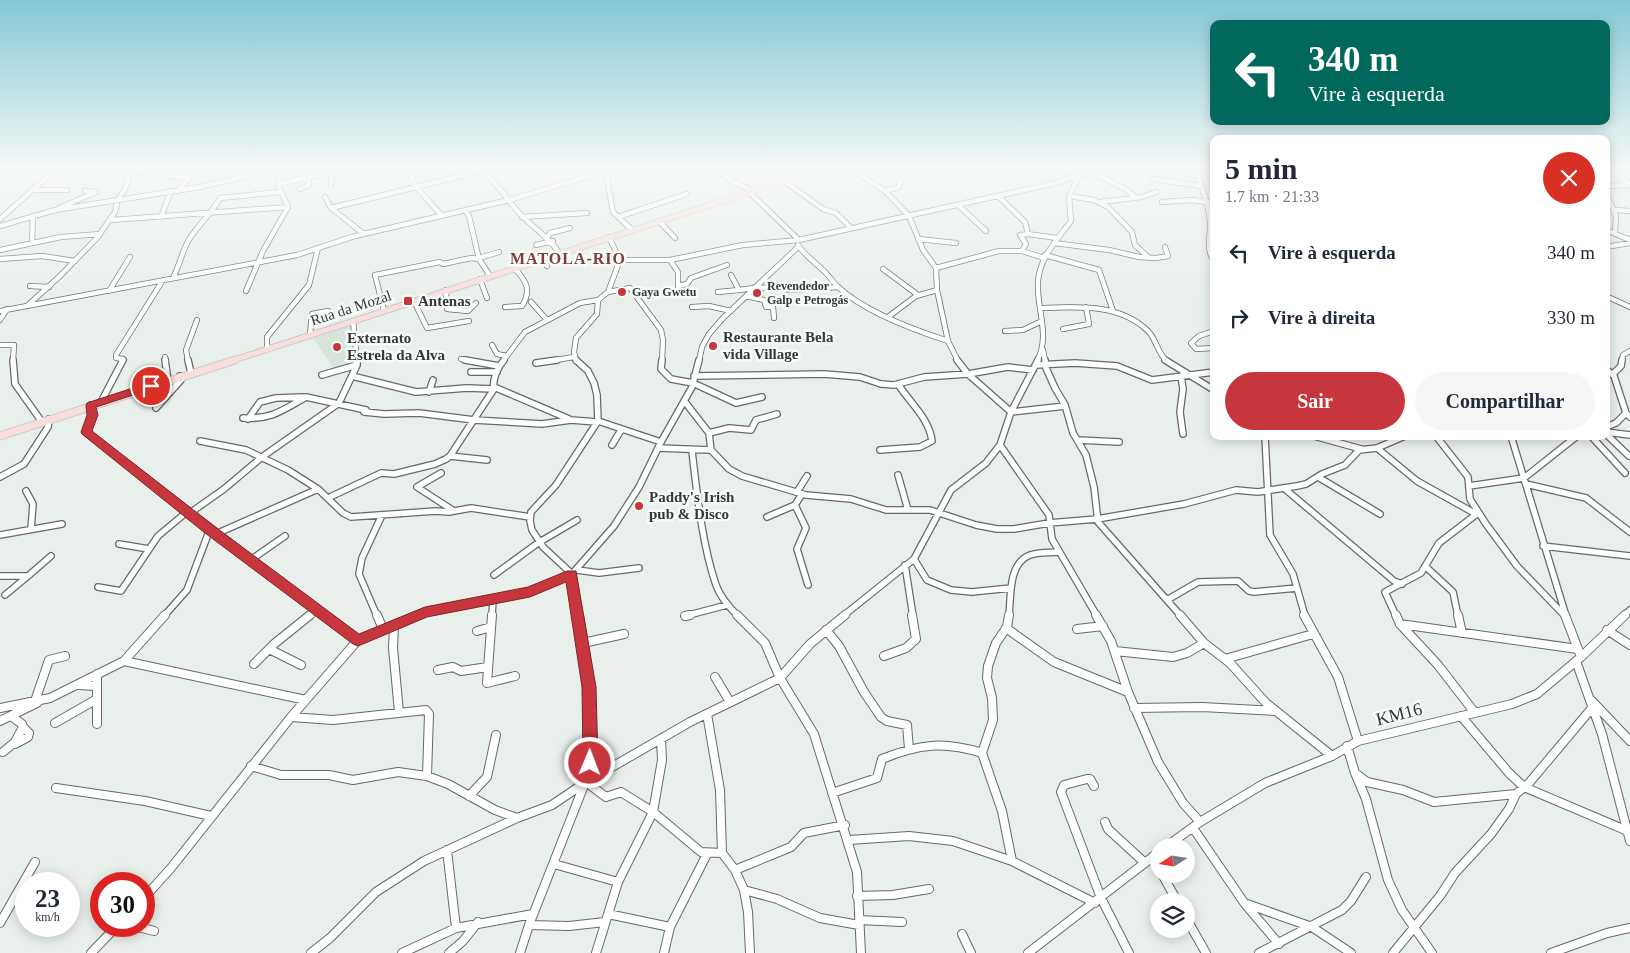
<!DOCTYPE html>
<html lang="pt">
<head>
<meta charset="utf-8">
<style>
	body { margin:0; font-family:"Times New Roman",serif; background:#f6f6f7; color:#1f2937; height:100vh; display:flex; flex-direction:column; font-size:19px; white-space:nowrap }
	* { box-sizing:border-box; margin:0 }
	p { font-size:16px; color:#747a83 }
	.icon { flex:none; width:28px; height:28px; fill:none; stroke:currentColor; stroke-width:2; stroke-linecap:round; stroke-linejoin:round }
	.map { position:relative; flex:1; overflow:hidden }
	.sheet { position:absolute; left:1210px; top:135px; width:400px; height:305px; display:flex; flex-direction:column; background:#fff; border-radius:10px; box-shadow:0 2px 12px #0003 }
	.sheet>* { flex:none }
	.banner { position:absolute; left:1210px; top:20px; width:400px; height:105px; border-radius:10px; box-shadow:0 2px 12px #0003; background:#00695c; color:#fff; overflow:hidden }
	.needle { width:32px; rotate:258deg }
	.fabs { position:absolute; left:1150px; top:838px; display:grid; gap:10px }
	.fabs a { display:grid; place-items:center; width:45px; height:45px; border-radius:50%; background:#fff; box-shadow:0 2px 12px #0003; font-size:25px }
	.speed { position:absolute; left:15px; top:872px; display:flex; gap:10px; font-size:25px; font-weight:700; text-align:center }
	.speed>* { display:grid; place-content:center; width:65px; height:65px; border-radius:50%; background:#fff; box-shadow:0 2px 12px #0003; line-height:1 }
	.speed small { font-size:12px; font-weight:400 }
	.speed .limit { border:8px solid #d22; background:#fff; color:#111 }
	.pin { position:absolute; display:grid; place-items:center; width:42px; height:42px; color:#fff; margin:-21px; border:2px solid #fff; border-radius:50%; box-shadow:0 1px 5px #0007 }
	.me { position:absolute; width:55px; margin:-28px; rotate:1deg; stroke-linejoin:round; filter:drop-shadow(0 0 4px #0008) }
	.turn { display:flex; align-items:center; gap:18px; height:105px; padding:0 15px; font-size:22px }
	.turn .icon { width:65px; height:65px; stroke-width:2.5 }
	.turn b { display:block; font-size:35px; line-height:42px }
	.round { display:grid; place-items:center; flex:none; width:52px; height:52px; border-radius:26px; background:#f6f6f7 }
	.summary { display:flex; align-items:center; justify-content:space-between; height:85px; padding:0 15px }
	h1 { font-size:30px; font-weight:800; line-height:38px }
	.primary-button { display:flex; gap:10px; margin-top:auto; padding:10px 15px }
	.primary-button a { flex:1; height:58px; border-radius:30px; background:#c6363c; color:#fff; font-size:20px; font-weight:800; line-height:58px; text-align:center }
	.primary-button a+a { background:#f6f6f7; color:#1f2937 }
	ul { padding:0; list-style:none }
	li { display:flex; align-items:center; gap:15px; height:65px; padding:0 15px }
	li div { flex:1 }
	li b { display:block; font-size:19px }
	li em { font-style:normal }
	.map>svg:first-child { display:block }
</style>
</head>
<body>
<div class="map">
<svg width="1630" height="953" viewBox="0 0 1630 953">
	<rect width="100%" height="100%" fill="#e9efeb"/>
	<path fill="#d7e4dc" d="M352,325L356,363L335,370L313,338Z"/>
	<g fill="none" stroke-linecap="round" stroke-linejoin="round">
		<g stroke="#666b68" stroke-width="6">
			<path id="minor-far2" d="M409,168C411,187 431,202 442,216
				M473,168C496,177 505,199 522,216C535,229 550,238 560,254
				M605,168L613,212L632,230
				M663,168L671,173
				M707,168C721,171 719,172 729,179C737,184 745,186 752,191
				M849,168L885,191L909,216L923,250L936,268L937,290L948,341L958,361
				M977,168L988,172
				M1155,168L1198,175
				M1194,168C1201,184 1209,205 1210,222C1211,236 1205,248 1214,261
				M1606,169L1630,184
				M0,170L108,169L189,178
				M1054,170L1084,174
				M1090,171L1127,190L1136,198
				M246,176L247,168
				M1152,179L1201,186
				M784,181L823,209L836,213L851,228
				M278,184L333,172
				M331,185L333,168
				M1606,186L1630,185
				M300,189L309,185L308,176
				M32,190H67
				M178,191L197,168
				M885,191L899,187L900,181L907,174
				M1606,191L1616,216L1615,233
				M749,192L799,240
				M998,196L1025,222L1028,234L1057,238
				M1069,196L1094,200L1108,207L1132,232L1135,245L1148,257
				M325,197L331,208L364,234
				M1100,202L1142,197L1156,192
				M1162,202L1191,200L1214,203
				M958,205L986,231
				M59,208L96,192L85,191
				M331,208L481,171
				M465,210L469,216L479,259L490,276
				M1615,210L1630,211
				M161,217L171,191
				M522,217L587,213
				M618,217L687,194
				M0,219L56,169
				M111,220L288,207
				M659,221L675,238
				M0,226L55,210L200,187L283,168
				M1606,230L1630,240
				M548,236L550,233L570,228
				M918,239L956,243
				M32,243L33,216
				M1054,243L1109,250L1139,257L1156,258L1168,256L1165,247
				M536,245L553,241
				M798,245C805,256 816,263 825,272C830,277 833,282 838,287C864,311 914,330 948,341
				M1606,247L1630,243
				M0,250L61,237L100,234
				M1022,251L1026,244L1020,235L1028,234
				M1045,255L1099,270L1113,311
				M479,258L499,252
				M0,259L42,256L75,261
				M543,259L547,266
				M620,260H670L743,245L799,240L1060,182L1095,168
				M670,260L678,272V286L687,284L691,278L727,265
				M593,262L620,261
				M936,268L999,251H1022L1044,258
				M883,269L918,295
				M731,275L739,290L754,288
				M173,278C180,265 182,250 190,238C199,224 212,213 220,198L280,192
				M480,279L487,298
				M30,286L49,287
				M755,287L792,290L838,287
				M446,290L447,309L468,311L476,303
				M109,291L130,257
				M246,291L263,251L288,207L279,187V169
				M608,292L630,288L661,330L663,340L662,361
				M718,292L739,290
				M746,296L764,300L766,307H773L774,318
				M1606,296L1630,307
				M414,301L427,328L469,321
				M531,302L547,320
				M28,305L59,277L97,238L115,212L118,199L125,189L130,173
				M505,307L522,306C532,290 526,280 514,268
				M692,307L709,306L731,311
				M1040,308C1078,307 1119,303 1148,331C1157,340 1157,353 1167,361
				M384,310L375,275L440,262L443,264L471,258L479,259
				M0,311L297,255L355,236L509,200L616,168
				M888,317L916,296L937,290
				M0,320L7,309
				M353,321L357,361
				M1063,329L1089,324L1086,307
				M1005,331L1023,330L1042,321
				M1214,331L1199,336L1191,343L1196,349L1214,348
				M310,334L312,314L328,311
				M0,345H14L13,361
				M492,345L497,354L507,356
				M267,348V337L309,285L318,248
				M1043,350L1045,361
				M165,357L166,361
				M461,359L472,361
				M123,361V359L116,358V355L163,280
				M188,361L186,350L197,320
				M503,361L525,332L580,303L598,300L608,292L620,260L609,237
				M549,361L574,357
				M576,361L574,352L576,338L597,314L598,300
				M699,361L702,347L709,334L723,318L798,247
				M1037,361C1051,335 1036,309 1038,281C1040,257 1057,240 1071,221L1069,196L1079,176
				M1622,361L1623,355L1630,351"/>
		</g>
		<g stroke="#666b68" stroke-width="8">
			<path id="minor-far1" d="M13,360L15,384L42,422
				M165,360L168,380
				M188,360L191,373
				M465,360L499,366
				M662,360L661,369L671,379L693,383L736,403L762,397
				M957,360L968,374L1011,412
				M1038,360L1011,412L1000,445L1049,515L1052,539L1097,616
				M1045,360L1046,368L1055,388L1065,405L1073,433L1086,455L1094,487L1098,522L1181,616
				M1165,360L1214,390
				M536,363L557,360
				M1036,365L1075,363L1117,366L1152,380L1214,372
				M1606,369L1614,376L1626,413L1630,417
				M471,372H497
				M1613,374L1621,366L1622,360
				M322,375L357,365
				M352,376L416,392L467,388L494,389
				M694,376L824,374L860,377L881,384L894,385L924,377L968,374L1008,367L1033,370
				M1181,376L1183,389L1180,412L1183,434
				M494,387L569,419
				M429,392L433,380
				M101,402L123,360
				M685,402L709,433L711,450L729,469L742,476L806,495L851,499L886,510H930L976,525L997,529H1014L1049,523L1097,519L1184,504L1236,490L1258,492L1297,486L1306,484L1322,474L1345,465L1359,450L1377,448L1405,436
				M91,405L93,415L86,432L88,434L326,616
				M156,408L181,380L180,376
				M1011,412L1065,406
				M243,418C271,420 283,410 306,397L366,410L364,412L384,414L419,413L474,420L542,424L571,420L597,422
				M248,419L260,402L276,398L304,397
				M598,421L661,442
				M1606,427L1616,423L1626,413
				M1606,432L1630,435
				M709,433L729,428L751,430L756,420L777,414
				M1606,434L1629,456
				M1265,436L1270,535L1293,574L1305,616
				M1314,436L1361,449
				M1436,436L1468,477L1470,499L1486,524L1517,566L1564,615
				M1511,436L1566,616
				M1591,436L1625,473
				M1078,440L1119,442
				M200,441L246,450L288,470L318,489L343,513L351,517L436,511L449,512L471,508L530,517
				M612,445L621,430
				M658,448L711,450
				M1377,448L1417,481L1476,514
				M880,450L920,447L932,441C929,418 910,403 898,384
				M692,451C697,494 702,544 716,585C720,597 729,607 738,616
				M450,456L487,460
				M441,473L417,487L454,511
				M898,475L908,510
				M0,477L24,464L48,427L49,419
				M1318,477L1380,514
				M1526,484L1586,498L1630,532
				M1469,486L1524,478L1577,436
				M1285,489L1394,581L1402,584
				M26,491L33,504L31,529
				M797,492L807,476
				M802,494L795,505L806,528L797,549L808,585
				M328,498L381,473L394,474L435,464L446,459L450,456L494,389C492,379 498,367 504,360
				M190,513L224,489L262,457L339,403L357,365V360
				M767,517L795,505
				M216,534L318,489
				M0,535L62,524
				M119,544L149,549
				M1543,546L1630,556
				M252,559L285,536
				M914,559L927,580L951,590L972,592L1011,588
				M905,565L913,616
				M1425,566L1453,592L1458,616
				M577,570L599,573L639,568
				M572,574L543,547L532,530L530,521L531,512L556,485L598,421L597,395L594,383L588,371L576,360
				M494,575L538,543L577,520
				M0,576H28L5,595
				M28,576L51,556
				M98,587L121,591L158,536L188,511
				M1167,600L1198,582L1238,581L1249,591L1254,592L1297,588
				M164,616L187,590L210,529
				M308,616L317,609
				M377,616L359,574L362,558L382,515
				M415,616L425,612L530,592L572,574
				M492,616L493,599
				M579,616L572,574L614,526L639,487L661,442L692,387L699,360
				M685,616L727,605
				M843,616L914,559L951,490L986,463L1000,445
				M1009,616C1011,597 1008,563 1030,555C1039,552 1049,553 1058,552
				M1396,616L1385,592L1421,573L1439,543L1478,513
				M1623,616L1630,610"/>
		</g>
		<g stroke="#666b68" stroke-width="10">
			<path id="minor" d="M324,615L358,640
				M377,615L383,629
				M492,615L487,683L515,676
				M737,615L765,643L780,678L814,734L857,872L861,953
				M1009,615L1007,627L996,643L988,666L987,678L992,698L993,720L982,753L1002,811L1012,861
				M1096,615L1111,641L1128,692L1158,762L1183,803L1200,822
				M1180,615L1204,643L1230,663L1266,703L1332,756
				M1304,615L1338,677L1358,741
				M1396,615L1400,624L1438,665L1475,713
				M1458,615L1462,633
				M1565,615L1581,657
				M685,616L690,615
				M1400,624L1578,649
				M394,625L393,648L399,712
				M1006,628L1054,662L1128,692
				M1077,629L1103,626
				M826,630L839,646L864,692L881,717L887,721L907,725L909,749
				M1607,630L1630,645
				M477,631L491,627
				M583,643L624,634
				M269,649L301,665
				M1115,651L1173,657L1187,653L1204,643
				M884,656L906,648L916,639L912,615
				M1225,659L1313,634
				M124,661L306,700
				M1576,661L1602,734L1630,841
				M254,664L274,644L310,615
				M438,670L453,667L461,671L488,667
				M97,674V724
				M715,677L730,702
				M79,685L96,686
				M35,701L49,660L65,656
				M1592,701L1630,741
				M0,708L50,698L124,661L165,615
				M1134,708L1202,707L1275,711
				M707,714L720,790L722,853L735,870L744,890L748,912L750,953
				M1461,716L1509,773L1524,787L1630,832
				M291,717L333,720L426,710L429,714L427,776
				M0,721L37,703
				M55,723L97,699
				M15,744L28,737L29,733L23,727
				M1347,746L1355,773L1366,799L1388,880L1402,910L1432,953
				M3,752L15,742L23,727L22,724L11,716
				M251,766L281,775H329L353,780L398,772L427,776L448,784L495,810L517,818
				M1355,773L1367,782L1403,790L1434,802L1516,794
				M586,782L606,797L621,792L653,812L701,852L722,853
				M1094,786L1090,779H1087L1064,785L1061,792L1101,898L1129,953
				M56,788L145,801L211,816
				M832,793L877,778L882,759C919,744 943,741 982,753
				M469,796L487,777L496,735
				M1105,822L1108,829L1145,863
				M1193,828L1245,904L1279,944
				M849,840L909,836L953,841L1012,861L1095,903
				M1167,846L1200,822L1265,783L1332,756L1358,741L1512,704L1537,694L1581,657L1625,615
				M447,850L456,928
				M1152,857L1159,869
				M554,864L618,882L596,953
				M735,870L791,847L804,833L845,825
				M1162,874L1177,901
				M618,882L653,812L662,760L661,739
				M744,890L777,899L820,918L859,925
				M857,896L893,895L929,889
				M144,898L171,868L291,717L358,640L418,615
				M1247,904L1312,927L1351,953
				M608,914L670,927L664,953
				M1186,918L1206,953
				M859,920L902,922
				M0,923L35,862
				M529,925L569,926L605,922
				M134,926L154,931
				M670,927L707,854
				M962,934L971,953
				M91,953L117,926
				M311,953L330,938L376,892L424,861L517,818L552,805L586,782L690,722L780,678L810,644L845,615
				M402,953L456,928L533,914
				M449,953L463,941L478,922
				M520,953L529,925L590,770C594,717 588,667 579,615
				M1028,953L1159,852
				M1259,953L1342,910L1351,901L1366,877
				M1393,953L1440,896L1455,873L1491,834L1509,809L1516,794L1529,783L1592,708
				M1551,953L1607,933L1630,928"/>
		</g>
		<g stroke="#cacbcb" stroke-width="7">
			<path id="major-far1" d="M231,361L824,168"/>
		</g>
		<g stroke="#cacbcb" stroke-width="9">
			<path id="major" d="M0,436L235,360"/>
		</g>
		<use href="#minor-far2" stroke="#fff" stroke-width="4.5"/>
		<use href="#minor-far1" stroke="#fff" stroke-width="5.5"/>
		<use href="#minor" stroke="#fff" stroke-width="8"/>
		<use href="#major-far1" stroke="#f9dedc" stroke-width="5"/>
		<use href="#major" stroke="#f9dedc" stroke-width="7"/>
	</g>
	<linearGradient id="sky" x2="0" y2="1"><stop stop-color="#85c9d5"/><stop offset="0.56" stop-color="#f5f8f6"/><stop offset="1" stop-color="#f5f8f6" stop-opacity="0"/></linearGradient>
	<rect width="1630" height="301" fill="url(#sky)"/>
	<path fill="#c6363c" stroke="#812327" d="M151,382L155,383V388L96,407L98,415L92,431L214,526L359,634L425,607L528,587L567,571H576L596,687L598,763L596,768L590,770L585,768L583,763L582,687L566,582L530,597L427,617L363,644L358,646L353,644L205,533L82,434L81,432L87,415L86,406L87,403Z"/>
	<g fill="#c6363c" stroke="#f6fcf8" stroke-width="2">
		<circle cx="622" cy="292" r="5"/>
		<circle cx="757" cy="293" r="5"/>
		<rect x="403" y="296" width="10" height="10" rx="2.5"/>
		<circle cx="713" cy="346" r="5"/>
		<circle cx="337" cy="347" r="5"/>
		<circle cx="639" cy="506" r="5"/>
	</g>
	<g text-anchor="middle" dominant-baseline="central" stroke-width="5" stroke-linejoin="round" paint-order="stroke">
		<g font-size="12" font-weight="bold" fill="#353836" stroke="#f6fcf8" text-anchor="start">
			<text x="767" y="286">Revendedor<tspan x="767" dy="14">Galp e Petrogás</tspan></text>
			<text x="632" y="292">Gaya Gwetu</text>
		</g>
		<g font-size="15" font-weight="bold" fill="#353836" stroke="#f6fcf8" text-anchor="start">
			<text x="418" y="301">Antenas</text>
			<text x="723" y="337">Restaurante Bela<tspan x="723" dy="17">vida Village</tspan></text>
			<text x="347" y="338">Externato<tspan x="347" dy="17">Estrela da Alva</tspan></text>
			<text x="649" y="497">Paddy's Irish<tspan x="649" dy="17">pub &amp; Disco</tspan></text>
		</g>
		<g font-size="15" fill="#353836" stroke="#f6fcf8">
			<text transform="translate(351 308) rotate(-18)">Rua da Mozal</text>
		</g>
		<g font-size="16" font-weight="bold" letter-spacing="1" fill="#833b3a" stroke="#f6fcf8">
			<text x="568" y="258">MATOLA-RIO</text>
		</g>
		<g font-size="18" fill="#353836" stroke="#f6fcf8">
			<text transform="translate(1399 714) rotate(-14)">KM16</text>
		</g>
	</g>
</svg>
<div class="fabs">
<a><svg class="needle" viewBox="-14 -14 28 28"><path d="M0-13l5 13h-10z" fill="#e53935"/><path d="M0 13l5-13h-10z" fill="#747a83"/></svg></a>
<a><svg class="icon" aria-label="layers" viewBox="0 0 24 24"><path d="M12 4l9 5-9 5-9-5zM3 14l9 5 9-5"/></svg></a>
</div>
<div class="speed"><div>23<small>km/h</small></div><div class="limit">30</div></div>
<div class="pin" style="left:151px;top:386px;background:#d93025"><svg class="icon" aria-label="arrive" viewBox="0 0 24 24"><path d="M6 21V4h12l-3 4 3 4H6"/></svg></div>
<svg class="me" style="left:590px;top:763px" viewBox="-20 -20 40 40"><circle r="17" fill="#c6363c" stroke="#fff" stroke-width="3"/><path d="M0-11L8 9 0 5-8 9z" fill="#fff"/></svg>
<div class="banner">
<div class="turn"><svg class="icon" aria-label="left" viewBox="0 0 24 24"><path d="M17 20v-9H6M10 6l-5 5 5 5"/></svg><div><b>340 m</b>Vire à esquerda</div></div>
</div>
<section class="sheet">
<div class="summary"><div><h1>5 min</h1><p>1.7 km · 21:33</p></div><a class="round" style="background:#d93025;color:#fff"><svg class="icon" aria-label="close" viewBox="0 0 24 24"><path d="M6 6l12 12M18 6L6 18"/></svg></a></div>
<ul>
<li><svg class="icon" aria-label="left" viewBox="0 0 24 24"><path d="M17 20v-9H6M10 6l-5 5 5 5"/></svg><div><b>Vire à esquerda</b></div><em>340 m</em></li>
<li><svg class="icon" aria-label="right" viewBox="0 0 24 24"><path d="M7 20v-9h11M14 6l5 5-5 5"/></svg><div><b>Vire à direita</b></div><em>330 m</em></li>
</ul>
<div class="primary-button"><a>Sair</a><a>Compartilhar</a></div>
</section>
</div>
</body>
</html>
